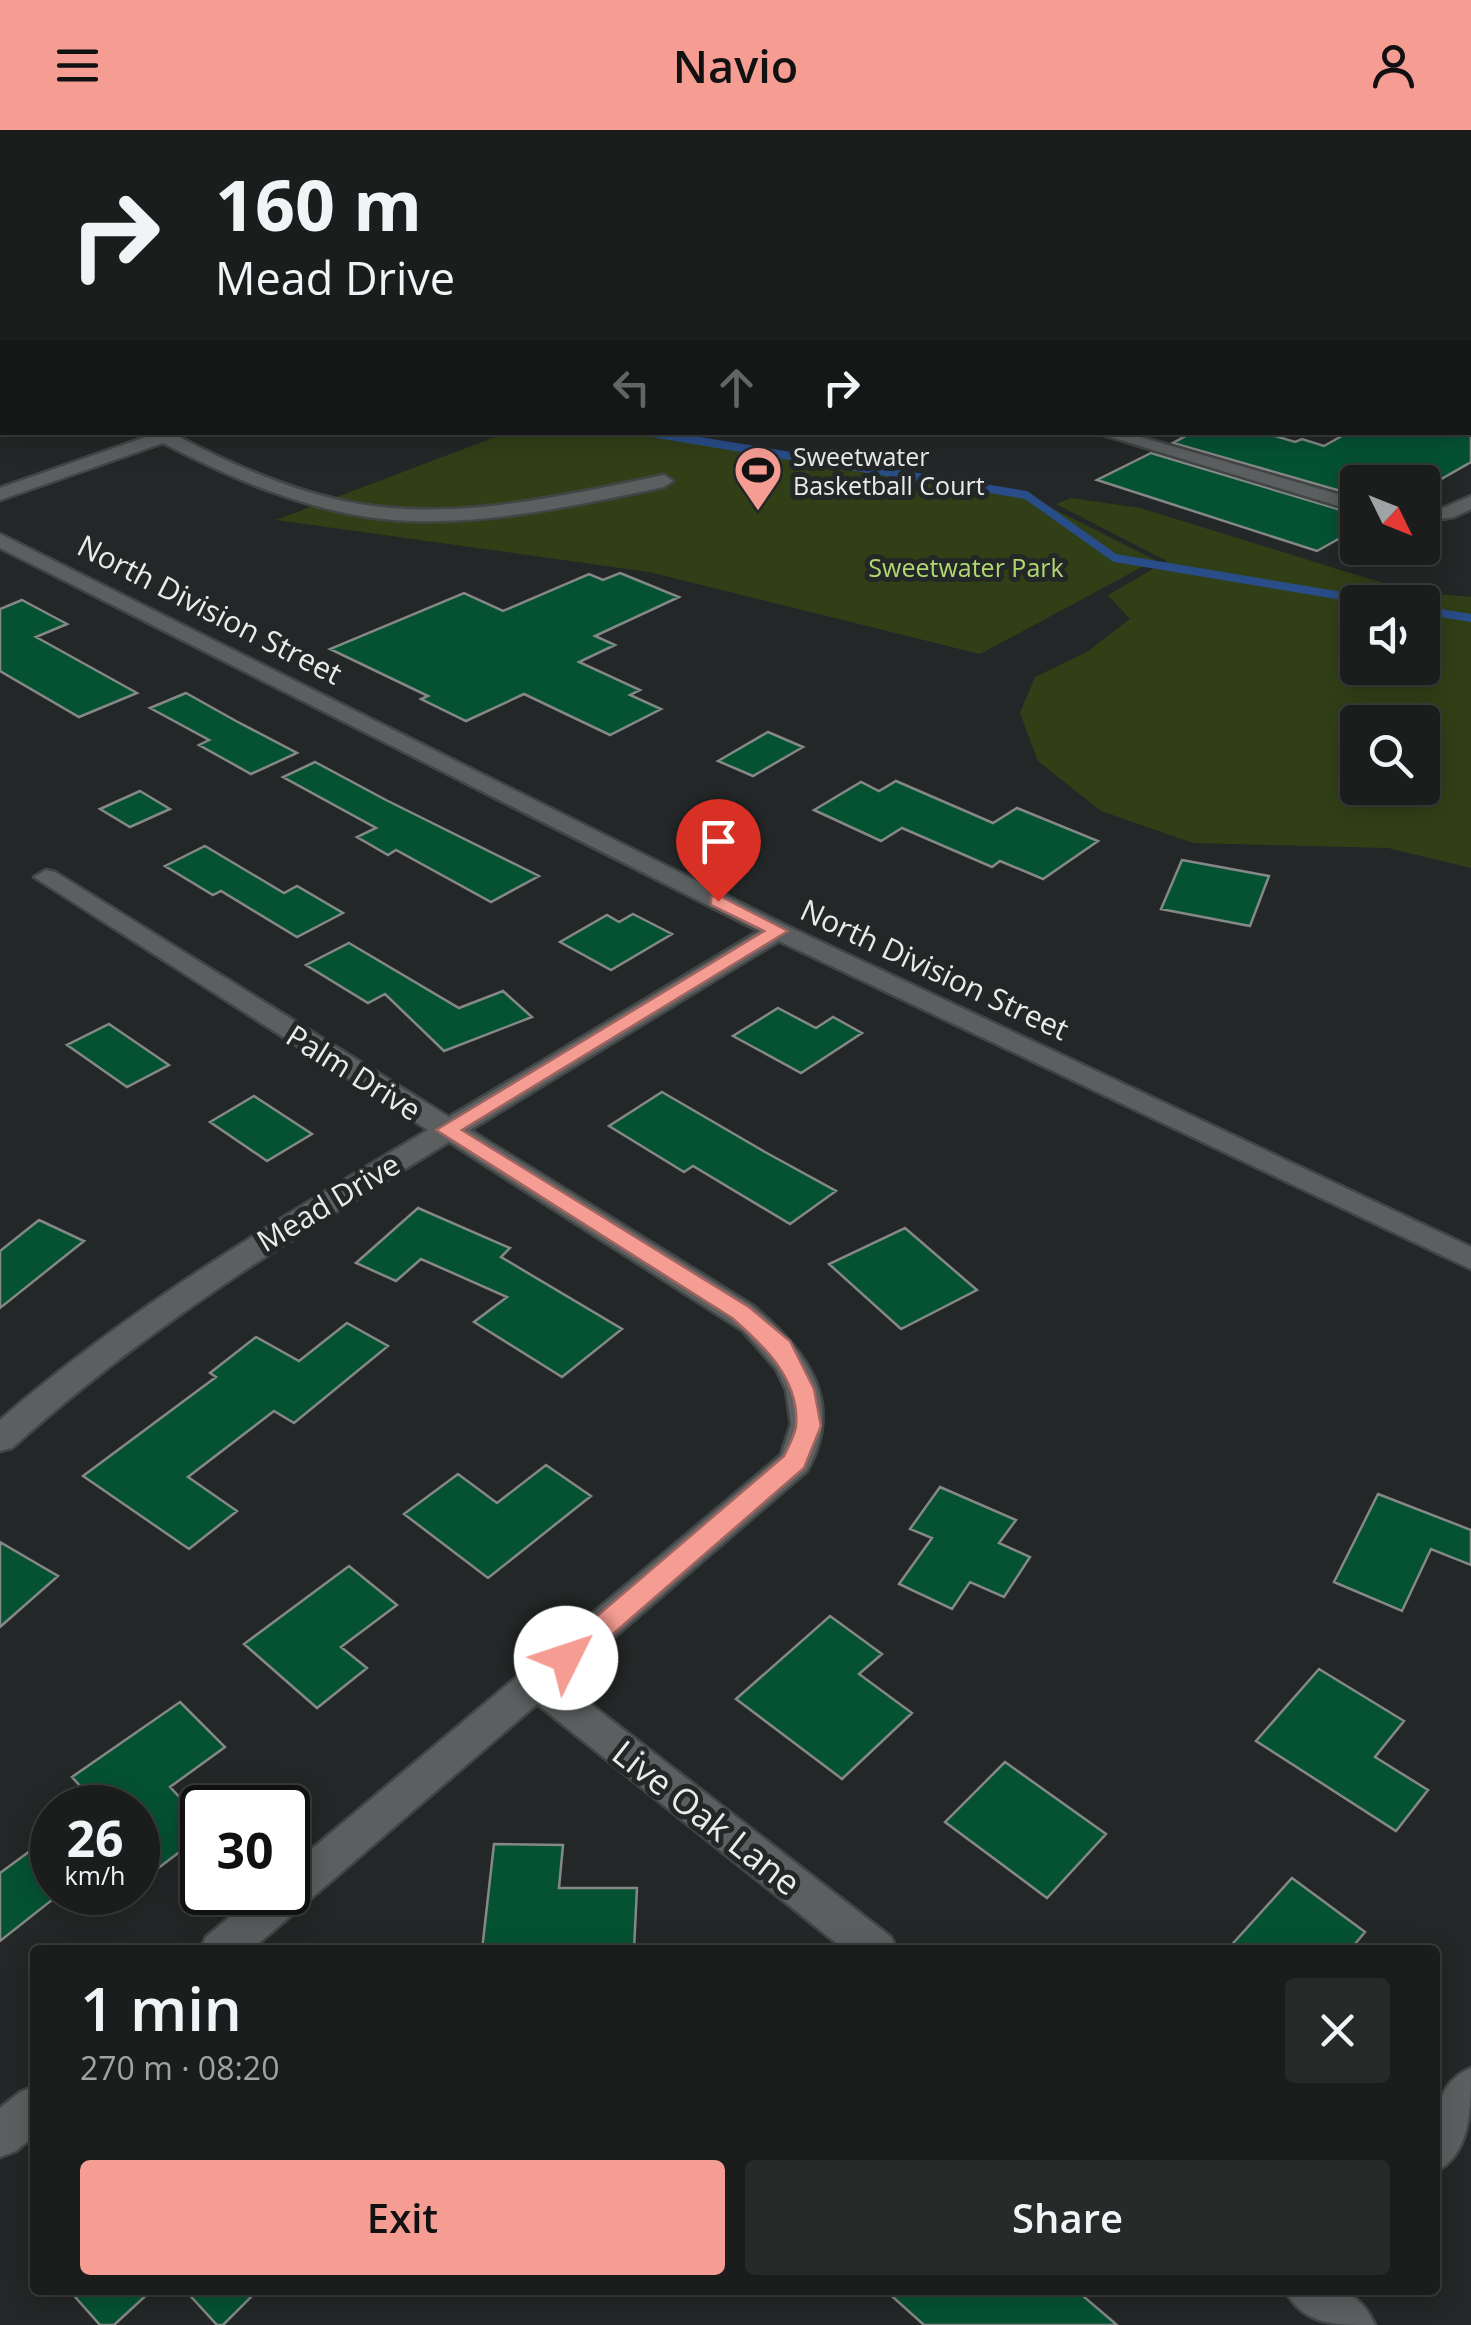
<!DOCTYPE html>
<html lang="en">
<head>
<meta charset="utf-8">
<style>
	body { margin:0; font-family:"Open Sans",sans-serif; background:#282a2a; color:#f1f3f6; height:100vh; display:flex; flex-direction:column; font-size:38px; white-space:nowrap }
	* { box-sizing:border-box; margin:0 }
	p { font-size:32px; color:#a0a2a4 }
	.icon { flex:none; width:55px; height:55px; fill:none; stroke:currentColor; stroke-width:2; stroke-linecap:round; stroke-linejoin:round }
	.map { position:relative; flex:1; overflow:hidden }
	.panel { position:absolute; left:30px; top:1815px; width:1410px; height:350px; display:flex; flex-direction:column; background:#1b1d1d; border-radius:10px; box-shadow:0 5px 25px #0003,0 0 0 2px #393b3b }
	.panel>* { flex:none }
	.top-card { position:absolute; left:0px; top:0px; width:1472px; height:305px; box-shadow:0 5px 25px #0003,0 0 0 2px #393b3b; background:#1b1d1d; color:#f1f3f6; overflow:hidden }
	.needle { width:65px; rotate:133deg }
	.fabs { position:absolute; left:1340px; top:335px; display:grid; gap:20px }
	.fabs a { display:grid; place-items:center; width:100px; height:100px; border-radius:10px; background:#1b1d1d; box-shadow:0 5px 25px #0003,0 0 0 2px #393b3b; font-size:50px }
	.speed { position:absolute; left:30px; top:1655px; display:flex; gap:20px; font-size:50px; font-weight:700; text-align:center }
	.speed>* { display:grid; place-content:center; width:130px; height:130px; border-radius:50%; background:#1b1d1d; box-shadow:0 5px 25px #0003,0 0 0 2px #393b3b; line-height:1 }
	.speed small { font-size:25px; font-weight:400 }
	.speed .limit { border:5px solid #111; border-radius:15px; background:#fff; color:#111 }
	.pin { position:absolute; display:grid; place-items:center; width:85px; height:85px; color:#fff; margin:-102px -42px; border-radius:50% 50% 50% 0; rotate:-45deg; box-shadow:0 0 10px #0007 }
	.pin .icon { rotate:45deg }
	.me { position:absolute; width:110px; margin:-55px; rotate:49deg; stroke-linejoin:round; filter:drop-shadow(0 0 8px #0008) }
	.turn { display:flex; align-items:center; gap:35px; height:210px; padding:0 50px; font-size:45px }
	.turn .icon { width:130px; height:130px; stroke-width:2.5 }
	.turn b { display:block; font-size:70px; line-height:85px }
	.lanes { display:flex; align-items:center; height:95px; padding:0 50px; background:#0003; justify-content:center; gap:50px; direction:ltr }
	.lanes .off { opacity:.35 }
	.round { display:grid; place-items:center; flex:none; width:105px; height:105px; border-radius:10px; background:#282a2a }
	.summary { display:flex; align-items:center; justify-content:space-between; height:170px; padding:0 50px }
	h1 { font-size:60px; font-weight:600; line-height:75px }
	.button { display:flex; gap:20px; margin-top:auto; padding:20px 50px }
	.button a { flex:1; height:115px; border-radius:10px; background:#f59c93; color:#111; font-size:40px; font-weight:600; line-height:115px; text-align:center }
	.button a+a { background:#282a2a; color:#f1f3f6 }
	header { display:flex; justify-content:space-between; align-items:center; height:130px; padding:0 50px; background:#f59c93; color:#111; font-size:45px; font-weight:600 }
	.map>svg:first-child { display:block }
</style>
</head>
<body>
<header><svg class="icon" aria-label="menu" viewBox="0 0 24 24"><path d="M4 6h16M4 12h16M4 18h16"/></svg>Navio<svg class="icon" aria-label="person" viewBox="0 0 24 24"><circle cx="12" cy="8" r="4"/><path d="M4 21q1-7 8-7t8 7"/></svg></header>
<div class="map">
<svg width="1471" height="2195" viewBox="0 0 1471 2195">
	<rect width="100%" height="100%" fill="#242727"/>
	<path fill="#313f17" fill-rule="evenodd" d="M0,0H380L388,2H2L0,148Z
		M1059,0H1471V144L1470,2H1057Z
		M619,302L1026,365L1155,430L980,524L649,442L276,390L506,303Z
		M1071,368L1140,378L1412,462L1471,467V738L1388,718L1193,713L1101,681L1038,631L1020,583L1035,547L1087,522L1130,489L1108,465L1167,431L1056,374ZM1422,472V538H1358V472ZM1422,592V658H1358V592Z"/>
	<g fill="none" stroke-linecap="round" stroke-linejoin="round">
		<path stroke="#294d88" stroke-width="8" d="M645,302L1026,365L1115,428L1378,472
			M1422,480L1471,488"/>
	</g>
	<path fill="#055233" stroke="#868887" stroke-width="2.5" d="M1193,302H1262L1295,312L1302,309L1324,316L1349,302H1471V332L1436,352H1358V366L1173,313Z
		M1151,323L1358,385V398L1317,421L1097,350Z
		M620,443L679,467L595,506L615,515L579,532L640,560L630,565L661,579L610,605L524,564L466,591L421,569L428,566L330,519L464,463L503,481L589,444L603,450Z
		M22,470L67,494L36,507L137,563L79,587L0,541V479Z
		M186,563L236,591L297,623L251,644L199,615L209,610L150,578Z
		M768,602L803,617L753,646L718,631Z
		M315,632L386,670L539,746L491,772L396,720L388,725L357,707L376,698L283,647Z
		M896,651L993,693L1017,678L1098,711L1043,749L1000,731L992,737L902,698L881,711L814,680L861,652L879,661Z
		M140,661L170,679L130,697L100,679Z
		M205,716L284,763L297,756L343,783L297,807L221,761L213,765L165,736Z
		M1182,730L1269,746L1250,796L1161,779Z
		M633,784L672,804L611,840L560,812L607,785L619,792Z
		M349,813L459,878L503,861L532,887L444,921L385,864L368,873L306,835Z
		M778,878L816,898L833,887L862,903L801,943L733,906Z
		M109,894L169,935L127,957L67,915Z
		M662,962L765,1022L836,1061L790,1094L693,1036L684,1042L609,996Z
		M254,966L312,1004L267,1031L210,992Z
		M418,1078L510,1118L501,1127L622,1199L562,1247L474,1192L507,1167L421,1129L396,1151L356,1133Z
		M39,1090L84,1111L0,1178V1121Z
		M905,1098L977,1160L901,1199L829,1134Z
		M347,1193L388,1216L294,1293L274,1281L188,1347L237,1381L189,1419L83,1346L216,1247L210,1243L256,1207L299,1231Z
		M546,1335L591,1366L488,1448L404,1384L458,1344L497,1373Z
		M940,1357L1016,1390L999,1413L1030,1427L1004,1467L970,1452L952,1479L899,1454L932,1408L910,1399Z
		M1378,1364L1471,1400V1435L1431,1419L1402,1481L1334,1452Z
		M0,1412L58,1446L0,1497Z
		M349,1436L397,1475L341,1517L367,1538L317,1578L244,1514Z
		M830,1486L882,1524L859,1544L912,1583L842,1649L736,1569Z
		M1319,1539L1404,1591L1375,1627L1428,1660L1396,1701L1256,1611Z
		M180,1572L225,1617L170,1657L202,1691V1705L157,1739L138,1717V1678H100L72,1647Z
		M1005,1632L1106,1704L1047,1768L945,1692Z
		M494,1714L563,1715L559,1758H637L634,1820H482Z
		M30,1721L52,1744V1770L0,1811V1743Z
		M1292,1748L1365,1802L1350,1820H1227Z
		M69,2160H152L114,2195H100Z
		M185,2160H258L223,2195H217Z
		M885,2160H1076L1117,2195H924Z"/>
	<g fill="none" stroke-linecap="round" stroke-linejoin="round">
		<g stroke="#424545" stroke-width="5">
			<path id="minor" d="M881,0H893V2H881Z
				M930,0H948L949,2H931Z
				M2,206V216L0,217V207Z
				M1470,282H1471V292H1470Z
				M160,302H186L179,307C236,337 296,363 359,374C460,391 566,365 664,345L673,351L664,357C576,375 483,397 393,390C311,383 235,350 163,313L0,370V358Z
				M1094,302H1123L1358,370V382Z
				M1471,366V379L1454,387L1422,392V380L1443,378Z
				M0,404L787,796L1471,1117V1139L779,811L470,1000L752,1175C806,1220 846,1271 807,1341L562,1552L891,1807L897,1820H845L537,1574L251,1820H200L206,1807L259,1762H288V1739L781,1325L791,1294L786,1260L776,1239L743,1201L449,1012C295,1106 146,1197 12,1318L0,1321V1290C131,1176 280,1088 428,1000L34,747L46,740L55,742L449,987L759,801L0,418Z
				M1471,1938C1471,1977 1471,2025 1435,2042C1435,2003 1429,1955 1471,1938Z
				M35,1956V2005L16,2021L0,2027V1978L20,1962Z
				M1285,2160C1325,2160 1356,2151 1375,2195C1334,2195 1303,2195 1285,2160Z"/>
		</g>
		<g stroke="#424545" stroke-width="5">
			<path id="major" d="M622,0H642L643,2H623Z
				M1470,210H1471V221H1470Z"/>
		</g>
		<use href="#minor" fill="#5b5f5f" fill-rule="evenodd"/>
		<use href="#major" fill="#549bb5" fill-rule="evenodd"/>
	</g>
	<path fill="#f59c93" stroke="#9f6560" stroke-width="2.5" d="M718,765L788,801L462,1000L749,1177L790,1211L814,1259L821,1296L804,1338L576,1536L566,1540L556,1536L552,1528L556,1521L784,1326C788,1317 795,1305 796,1296C800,1249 763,1215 732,1188L436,1000L764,801L711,775V767Z"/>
	<defs>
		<g id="stadium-pin" transform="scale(2.5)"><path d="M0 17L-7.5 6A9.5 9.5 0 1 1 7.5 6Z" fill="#f59c93" stroke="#242727"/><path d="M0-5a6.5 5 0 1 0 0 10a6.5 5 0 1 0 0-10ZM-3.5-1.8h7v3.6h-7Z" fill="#111"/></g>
	</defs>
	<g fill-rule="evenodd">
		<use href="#stadium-pin" x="758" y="340"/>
	</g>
	<g text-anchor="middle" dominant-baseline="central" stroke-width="10" stroke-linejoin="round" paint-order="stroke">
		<g font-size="25" fill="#eaeceb" stroke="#242727" text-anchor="start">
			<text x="793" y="326">Sweetwater<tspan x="793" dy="29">Basketball Court</tspan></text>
		</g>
		<g font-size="25" fill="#b0d770" stroke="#242727">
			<text x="966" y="437">Sweetwater Park</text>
		</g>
		<g font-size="30" fill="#eaeceb" stroke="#242727">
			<text transform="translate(210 479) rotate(27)">North Division Street</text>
			<text transform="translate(935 839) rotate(25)">North Division Street</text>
			<text transform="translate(354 942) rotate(32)">Palm Drive</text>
			<text transform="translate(328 1072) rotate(-31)">Mead Drive</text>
		</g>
		<g font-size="35" fill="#eaeceb" stroke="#242727">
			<text transform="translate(707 1687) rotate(38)">Live Oak Lane</text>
		</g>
	</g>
</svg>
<div class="fabs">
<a><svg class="needle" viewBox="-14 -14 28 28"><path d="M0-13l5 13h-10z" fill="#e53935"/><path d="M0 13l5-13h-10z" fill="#a0a2a4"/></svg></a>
<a><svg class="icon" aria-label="sound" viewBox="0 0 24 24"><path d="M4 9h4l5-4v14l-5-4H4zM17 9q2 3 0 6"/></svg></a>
<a><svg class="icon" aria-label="search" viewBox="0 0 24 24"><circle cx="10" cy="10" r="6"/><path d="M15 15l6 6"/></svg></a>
</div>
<div class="speed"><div>26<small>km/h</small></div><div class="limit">30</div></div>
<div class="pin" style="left:718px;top:771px;background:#d93025"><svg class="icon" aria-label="arrive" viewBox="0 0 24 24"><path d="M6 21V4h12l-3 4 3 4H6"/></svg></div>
<svg class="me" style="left:566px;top:1528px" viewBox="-20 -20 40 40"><circle r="19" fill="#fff"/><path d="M0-13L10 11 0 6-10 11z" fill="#f59c93"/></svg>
<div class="top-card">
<div class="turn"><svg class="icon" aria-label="right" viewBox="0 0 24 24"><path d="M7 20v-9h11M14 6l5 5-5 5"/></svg><div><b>160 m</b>Mead Drive</div></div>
<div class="lanes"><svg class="icon off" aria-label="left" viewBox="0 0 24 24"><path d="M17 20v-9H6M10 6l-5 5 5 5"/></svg><svg class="icon off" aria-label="ahead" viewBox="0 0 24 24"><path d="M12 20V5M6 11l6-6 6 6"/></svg><svg class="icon" aria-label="right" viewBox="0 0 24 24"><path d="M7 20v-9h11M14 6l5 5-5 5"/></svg></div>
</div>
<section class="panel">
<div class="summary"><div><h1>1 min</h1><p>270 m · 08:20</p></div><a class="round"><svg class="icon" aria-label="close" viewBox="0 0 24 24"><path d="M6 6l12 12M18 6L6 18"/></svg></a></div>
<div class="button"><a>Exit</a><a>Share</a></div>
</section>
</div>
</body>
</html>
